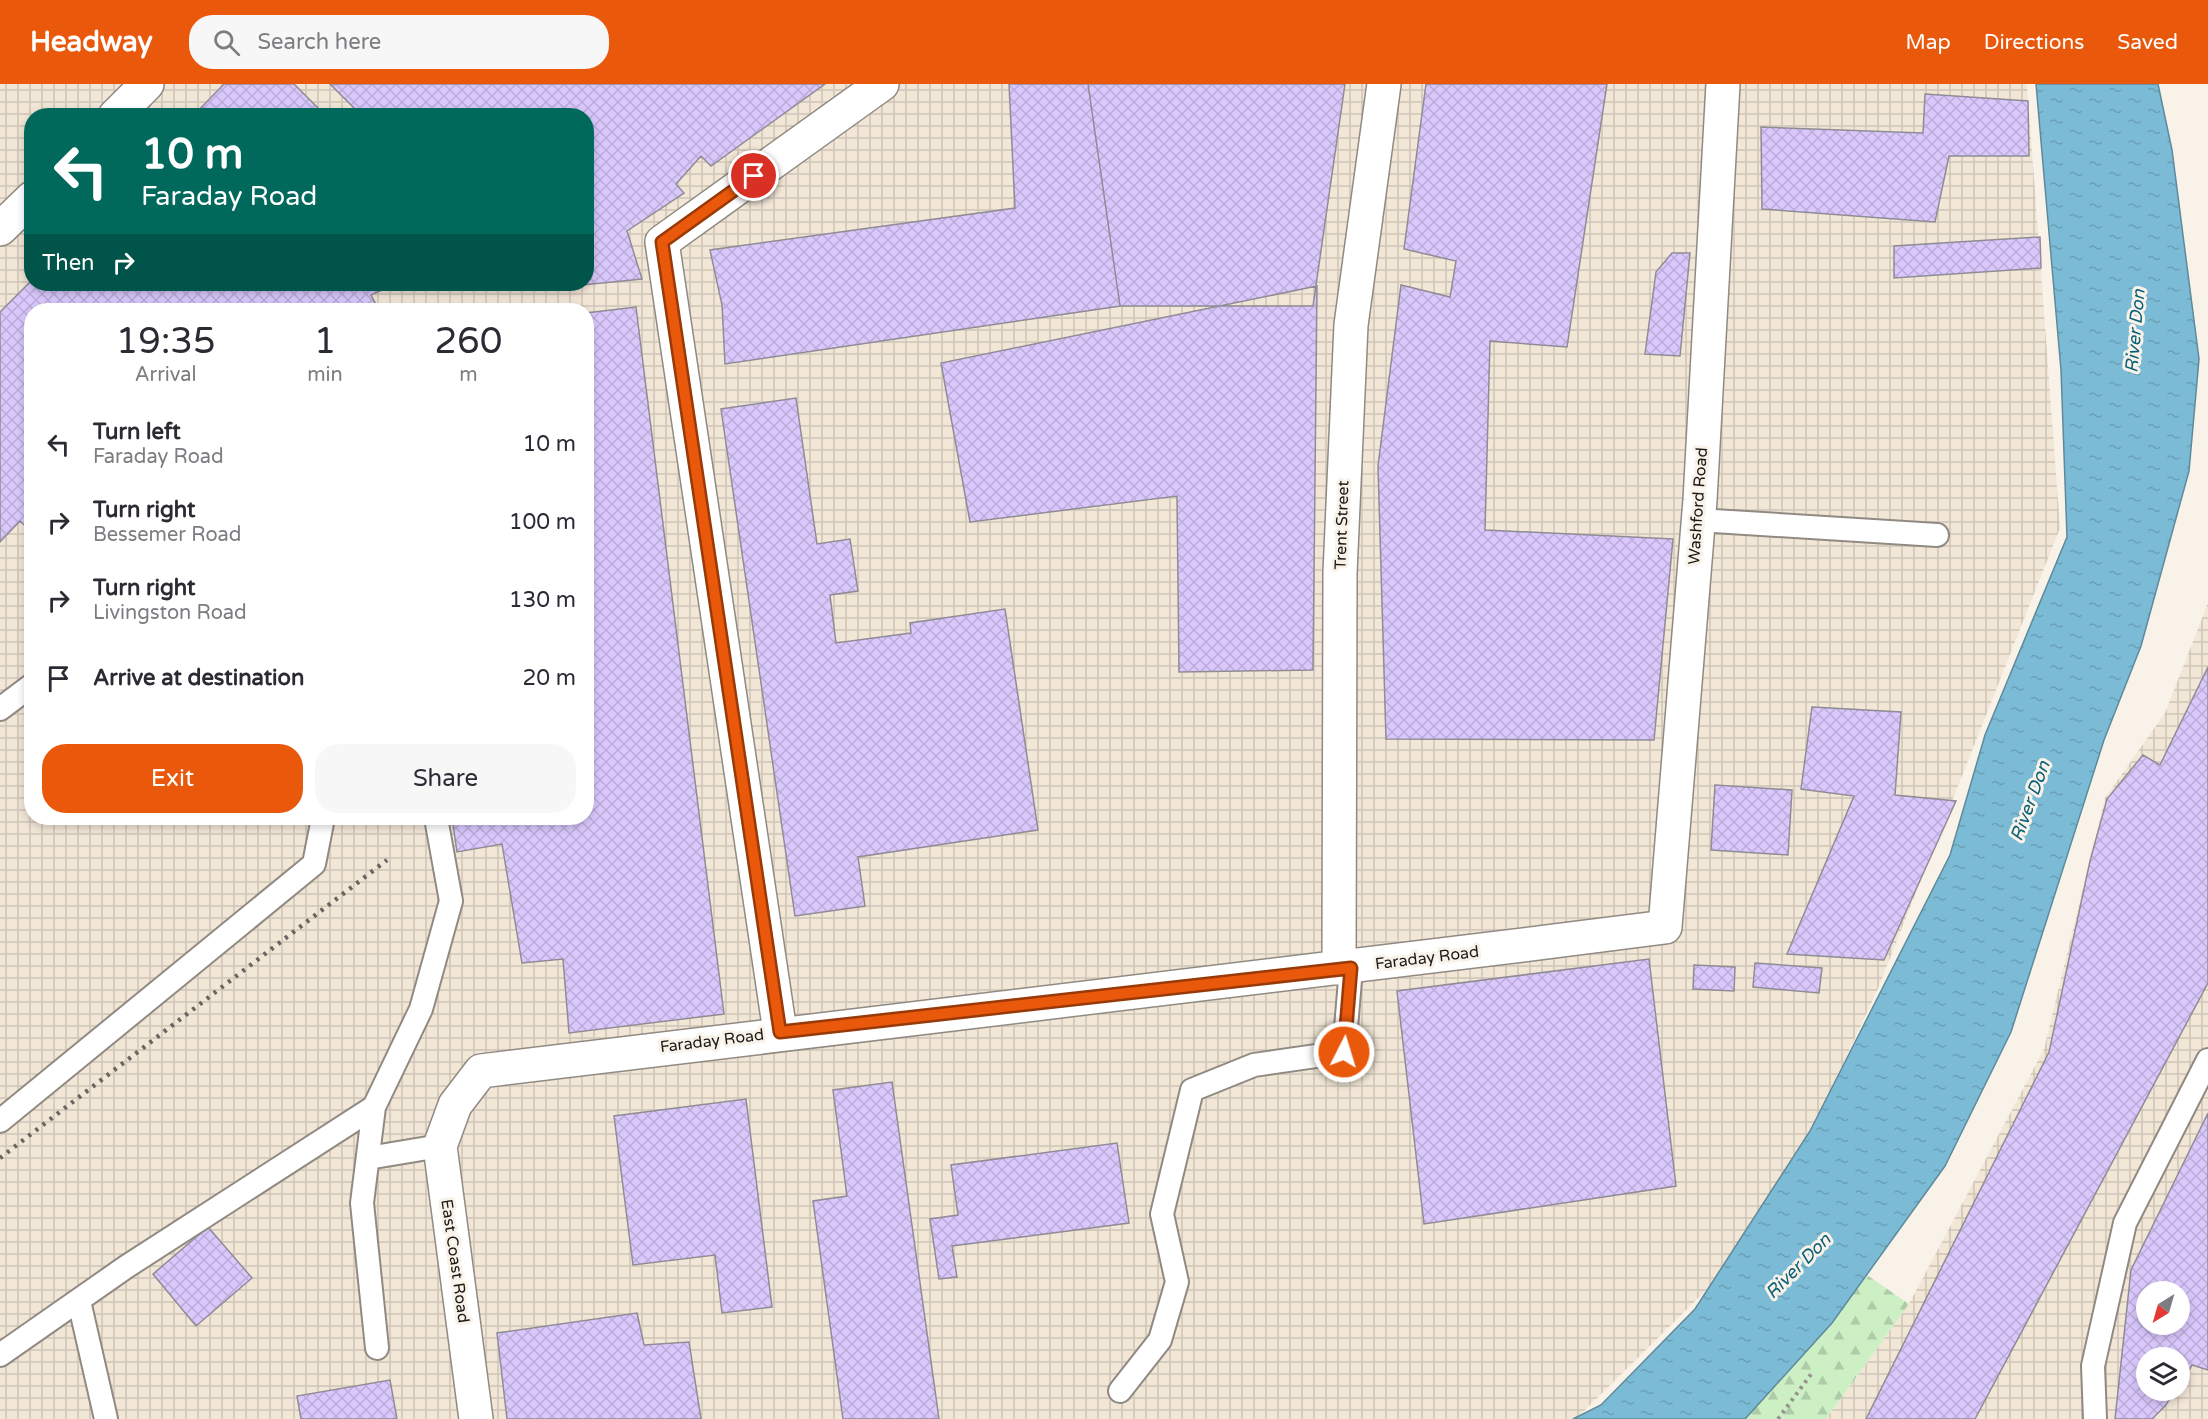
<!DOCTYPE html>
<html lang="en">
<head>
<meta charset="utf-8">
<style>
	body { margin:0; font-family:"Varela Round",sans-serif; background:#f7f7f7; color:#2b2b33; height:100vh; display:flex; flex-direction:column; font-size:22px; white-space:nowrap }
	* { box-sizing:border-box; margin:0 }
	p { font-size:20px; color:#7c7c81 }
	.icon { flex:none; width:33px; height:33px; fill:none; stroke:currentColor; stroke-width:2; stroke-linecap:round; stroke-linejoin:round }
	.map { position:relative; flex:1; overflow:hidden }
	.drawer { position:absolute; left:24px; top:219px; width:570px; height:522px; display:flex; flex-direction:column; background:#fff; border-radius:24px; box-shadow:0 3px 9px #0003 }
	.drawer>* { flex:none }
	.top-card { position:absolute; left:24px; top:24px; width:570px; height:183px; border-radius:24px; box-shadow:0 3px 9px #0003; background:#00695c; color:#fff; overflow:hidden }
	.needle { width:39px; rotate:217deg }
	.fabs { position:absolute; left:2136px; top:1197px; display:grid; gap:12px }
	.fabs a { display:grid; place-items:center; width:54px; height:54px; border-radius:50%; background:#fff; box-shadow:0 3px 9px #0003; font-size:30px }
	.pin { position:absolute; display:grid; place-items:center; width:51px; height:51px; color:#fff; margin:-26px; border:3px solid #fff; border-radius:50%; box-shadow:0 2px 6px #0007 }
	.me { position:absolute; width:66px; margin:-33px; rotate:5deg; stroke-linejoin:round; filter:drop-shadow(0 0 4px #0008) }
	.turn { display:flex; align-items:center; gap:21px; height:126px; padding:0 18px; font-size:27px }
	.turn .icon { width:78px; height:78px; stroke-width:2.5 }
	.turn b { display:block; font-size:42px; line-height:51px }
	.then { display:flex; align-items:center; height:57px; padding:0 18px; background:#0003; gap:12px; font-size:22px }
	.eta { display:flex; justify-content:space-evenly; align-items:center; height:102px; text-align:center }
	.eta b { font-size:36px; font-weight:600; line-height:42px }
	.cta { display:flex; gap:12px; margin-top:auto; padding:12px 18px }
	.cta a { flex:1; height:69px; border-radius:24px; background:#ea580c; color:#fff; font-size:24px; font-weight:600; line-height:69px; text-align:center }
	.cta a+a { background:#f7f7f7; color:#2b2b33 }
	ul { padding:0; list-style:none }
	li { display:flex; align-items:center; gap:18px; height:78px; padding:0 18px }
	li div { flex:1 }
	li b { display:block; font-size:22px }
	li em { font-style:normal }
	header { display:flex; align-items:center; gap:36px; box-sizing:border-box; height:84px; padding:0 30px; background:#ea580c; color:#fff }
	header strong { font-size:28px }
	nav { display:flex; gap:33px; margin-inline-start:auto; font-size:21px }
	.search { width:420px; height:54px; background:#f7f7f7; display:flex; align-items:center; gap:15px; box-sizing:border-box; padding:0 21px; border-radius:24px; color:#7c7c81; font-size:22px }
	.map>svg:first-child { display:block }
</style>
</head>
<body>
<header>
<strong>Headway</strong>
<div class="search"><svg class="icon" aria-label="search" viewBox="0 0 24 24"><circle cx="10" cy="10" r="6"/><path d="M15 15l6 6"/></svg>Search here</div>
<nav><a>Map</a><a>Directions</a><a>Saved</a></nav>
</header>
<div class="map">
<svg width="2208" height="1335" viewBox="0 0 2208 1335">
	<defs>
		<pattern id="industrial-grid" width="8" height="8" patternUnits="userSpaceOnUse" patternTransform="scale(1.5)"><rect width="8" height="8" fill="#f2e6d7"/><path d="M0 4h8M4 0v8" fill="none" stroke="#cfc5b8"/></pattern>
		<pattern id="forest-firs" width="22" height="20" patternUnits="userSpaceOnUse" patternTransform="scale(1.5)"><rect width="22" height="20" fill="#cdefc4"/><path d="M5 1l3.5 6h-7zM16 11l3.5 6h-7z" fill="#afcca8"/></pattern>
		<pattern id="water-ripples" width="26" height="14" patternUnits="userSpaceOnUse" patternTransform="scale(1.5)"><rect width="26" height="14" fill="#7bbbd5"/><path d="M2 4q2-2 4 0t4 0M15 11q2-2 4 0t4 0" fill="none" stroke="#6aa0b6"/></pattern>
		<pattern id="building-cross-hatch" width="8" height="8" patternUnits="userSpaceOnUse" patternTransform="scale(1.5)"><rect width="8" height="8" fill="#dac8fd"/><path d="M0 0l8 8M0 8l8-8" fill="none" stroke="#baabd8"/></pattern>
	</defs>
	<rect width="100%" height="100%" fill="#f9f2e9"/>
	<path fill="url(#industrial-grid)" fill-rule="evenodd" d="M0,0H2027L2060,444L1877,907L1764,1149L1576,1335H0ZM32,32H586V200H32ZM32,226H586V734H32Z
		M2208,519V1335H1826L1909,1220L2044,965L2105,714L2165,629ZM2146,1208H2180V1240H2146ZM2146,1274H2180V1306H2146Z"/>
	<path fill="url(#forest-firs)" d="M1867,1191L1909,1220L1826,1335H1745L1832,1239Z"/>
	<path fill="url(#water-ripples)" stroke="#5e8a9c" stroke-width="1.5" d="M2036,0H2158L2172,66L2199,275L2189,387L2141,562L2104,656L2011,948L1945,1082L1832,1239L1745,1335H1573L1601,1321L1695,1225L1810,1047L1950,771L1985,651L2067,453L2061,286Z"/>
	<path fill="url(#building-cross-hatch)" stroke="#8f8c95" stroke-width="1.5" fill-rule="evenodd" d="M224,0H294L326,32H193Z
		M330,0H825L711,82L701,72L676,100L684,109L627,147L642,195L582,201L568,200H586V32H362Z
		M1009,0H1088L1120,222L725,280L722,221L710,166L1015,124Z
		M1088,0H1345L1313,222H1120Z
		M1426,0H1607L1567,263L1490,257L1485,446L1673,455L1654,656L1386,655L1378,382L1401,201L1450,213L1456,177L1404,165Z
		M1925,10L2028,17L2029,72H1949L1935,138L1762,125L1761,43L1923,49Z
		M2040,153L2041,184L1894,194V162Z
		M1672,169H1690L1680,272L1645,270L1656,188Z
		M32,196V200H395L371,211L379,226H32V448L20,437L0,458V228Z
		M1317,202L1313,586L1179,588L1177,412L970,438L941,279Z
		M636,223L724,930L569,949L563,875L522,879L502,760L457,768L452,734H586V229Z
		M796,314L817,460L850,455L858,507L830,511L836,559L911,549L910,539L1005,525L1038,746L858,773L865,822L795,832L721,325Z
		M2208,583V899L1975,1335H1866L2049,968L2090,777L2107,715L2143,671L2160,681Z
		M1812,623L1901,628L1895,711L1956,717L1884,876L1787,870L1854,712L1801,705Z
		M1715,701L1792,706L1788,771L1711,766Z
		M1649,875L1676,1102L1424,1140L1397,907Z
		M1755,879L1822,884L1819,909L1753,903Z
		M1694,881L1735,883L1734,907L1693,905Z
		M892,998L939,1335H843L813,1117L847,1112L833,1006Z
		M746,1015L772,1223L722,1229L715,1171L633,1181L614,1032Z
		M2208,1029V1286L2192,1281L2180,1301V1274H2146V1306H2176L2165,1322L2152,1335H2115L2131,1186ZM2146,1208H2180V1240H2146Z
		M1117,1059L1129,1139L952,1162L957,1193L939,1195L930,1135L958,1131L951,1081Z
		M208,1143L252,1194L196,1242L153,1190Z
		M637,1229L644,1261L689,1258L701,1335H507L497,1249Z
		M390,1296L397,1335H301L297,1312Z"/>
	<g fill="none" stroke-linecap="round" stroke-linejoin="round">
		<g stroke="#908a82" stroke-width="26">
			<path id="lane" d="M1698,436L1937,451
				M0,625L32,601
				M0,1037L314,780L323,734
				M368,1074L440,1062
				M79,1217L106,1335
				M377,1264L362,1119L374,1023L421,925L451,817L436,734
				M0,1271L126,1183L374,1023
				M1120,1307L1160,1256L1177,1198L1162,1130L1192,1006L1254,981L1344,968L1351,884
				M2095,1335L2093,1282L2125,1139L2208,976"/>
		</g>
		<g stroke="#908a82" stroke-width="36">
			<path id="street" d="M115,32L147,0
				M0,145L32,114
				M1339,884L1340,489L1351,241L1384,0
				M780,948L662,158L882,0
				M476,1335L440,1062L455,1021L481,987C876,936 1271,894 1665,843L1700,416L1723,0"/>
		</g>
		<path stroke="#97938c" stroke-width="4" stroke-dasharray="3 4.5" stroke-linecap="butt" d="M1778,1335L1812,1289"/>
		<use href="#lane" stroke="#fff" stroke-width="22"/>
		<use href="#street" stroke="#fff" stroke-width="33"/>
		<path stroke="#696560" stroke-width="4.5" stroke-dasharray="3 6" stroke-linecap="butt" d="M0,1074L387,776"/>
	</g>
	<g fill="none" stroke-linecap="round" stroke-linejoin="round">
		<g stroke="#983908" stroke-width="15">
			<path id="route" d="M754,92L662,158L780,948L1351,884L1344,968"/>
		</g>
		<use href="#route" stroke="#ea580c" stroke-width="10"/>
	</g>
	<g text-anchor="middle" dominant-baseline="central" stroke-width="6" stroke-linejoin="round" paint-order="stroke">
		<g font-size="16" fill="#1b1916" stroke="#f9f2e9">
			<text transform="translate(1698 422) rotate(-86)">Washford Road</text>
			<text transform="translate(1342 441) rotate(-88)">Trent Street</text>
			<text transform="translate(1427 874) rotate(-7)">Faraday Road</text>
			<text transform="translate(712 957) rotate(-7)">Faraday Road</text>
			<text transform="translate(455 1177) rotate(82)">East Coast Road</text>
		</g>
		<g font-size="18" font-style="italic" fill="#08607a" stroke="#f9f2e9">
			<text transform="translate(2135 247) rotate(-85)">River Don</text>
			<text transform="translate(2030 717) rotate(-70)">River Don</text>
			<text transform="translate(1798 1182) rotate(-45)">River Don</text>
		</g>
	</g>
</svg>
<div class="fabs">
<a><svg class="needle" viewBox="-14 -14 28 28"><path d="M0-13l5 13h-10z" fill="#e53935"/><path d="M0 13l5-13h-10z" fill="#7c7c81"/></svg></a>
<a><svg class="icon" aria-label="layers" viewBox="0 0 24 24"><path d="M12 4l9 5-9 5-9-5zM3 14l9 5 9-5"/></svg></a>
</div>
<div class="pin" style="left:754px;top:92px;background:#d93025"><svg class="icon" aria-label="arrive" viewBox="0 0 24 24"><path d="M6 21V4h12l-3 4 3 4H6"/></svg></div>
<svg class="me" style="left:1344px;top:968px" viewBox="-20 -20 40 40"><circle r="17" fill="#ea580c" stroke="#fff" stroke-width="3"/><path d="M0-11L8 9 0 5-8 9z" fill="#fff"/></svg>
<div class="top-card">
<div class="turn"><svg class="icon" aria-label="left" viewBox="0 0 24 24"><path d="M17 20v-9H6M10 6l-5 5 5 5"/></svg><div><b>10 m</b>Faraday Road</div></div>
<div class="then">Then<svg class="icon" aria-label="right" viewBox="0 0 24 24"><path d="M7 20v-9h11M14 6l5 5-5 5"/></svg></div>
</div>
<section class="drawer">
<div class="eta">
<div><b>19:35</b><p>Arrival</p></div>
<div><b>1</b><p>min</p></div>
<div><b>260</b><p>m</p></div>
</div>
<ul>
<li><svg class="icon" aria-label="left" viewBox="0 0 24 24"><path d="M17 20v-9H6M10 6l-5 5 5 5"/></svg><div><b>Turn left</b><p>Faraday Road</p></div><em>10 m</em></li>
<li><svg class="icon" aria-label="right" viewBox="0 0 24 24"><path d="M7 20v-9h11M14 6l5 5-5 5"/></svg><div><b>Turn right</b><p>Bessemer Road</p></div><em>100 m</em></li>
<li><svg class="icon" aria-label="right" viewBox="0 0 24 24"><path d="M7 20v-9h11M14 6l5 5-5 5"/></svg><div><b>Turn right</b><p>Livingston Road</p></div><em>130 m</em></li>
<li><svg class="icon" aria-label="arrive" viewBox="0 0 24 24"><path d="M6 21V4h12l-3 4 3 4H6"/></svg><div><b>Arrive at destination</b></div><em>20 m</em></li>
</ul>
<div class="cta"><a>Exit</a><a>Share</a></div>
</section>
</div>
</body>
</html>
